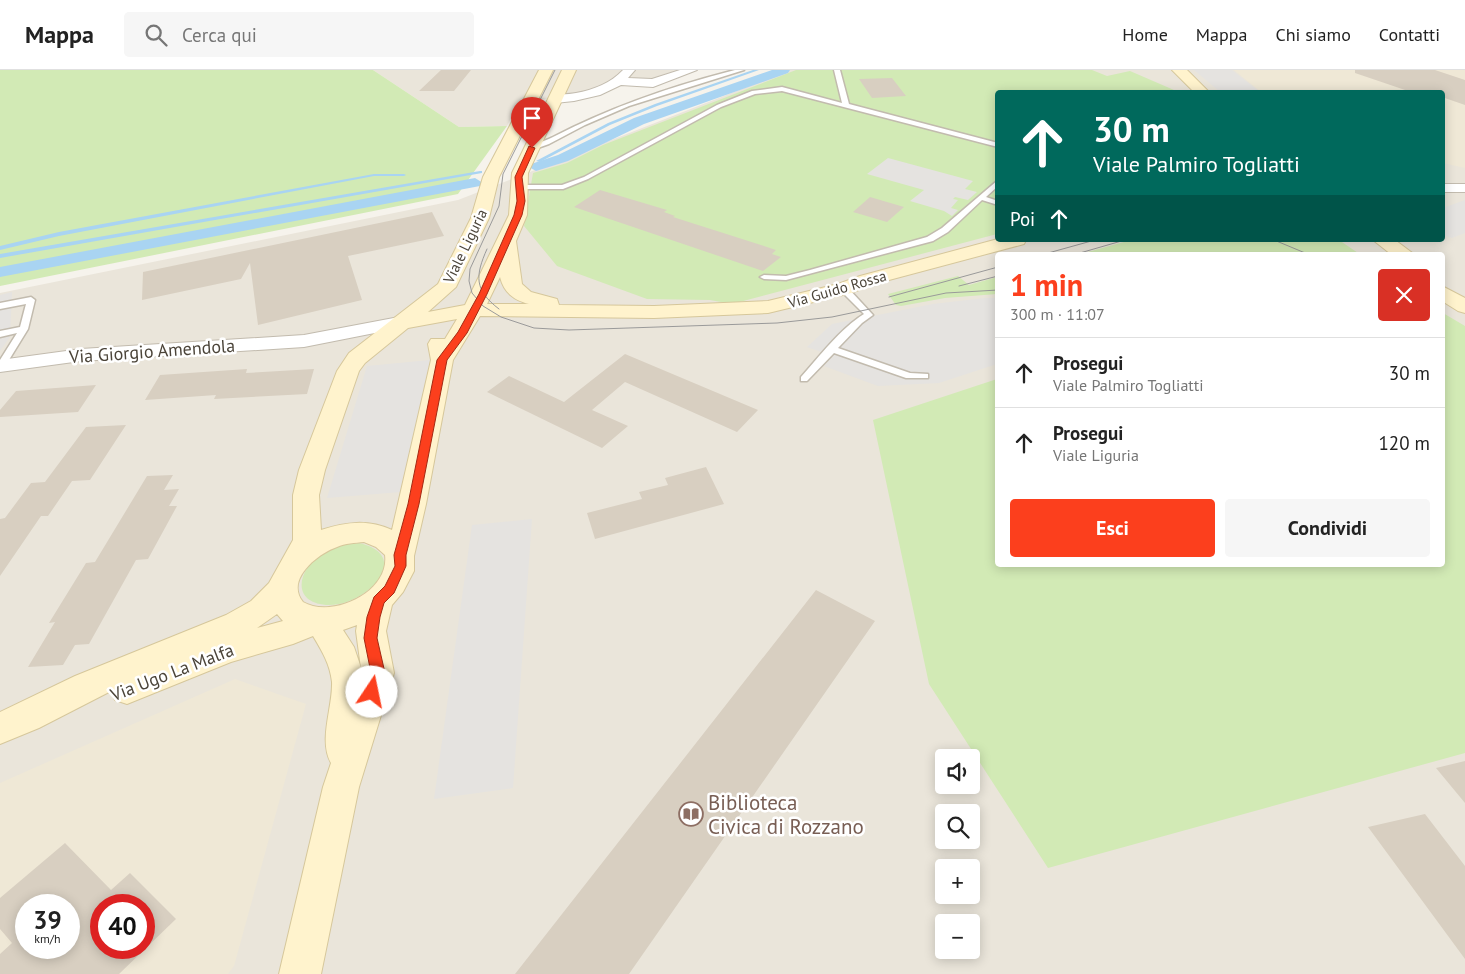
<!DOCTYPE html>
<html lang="it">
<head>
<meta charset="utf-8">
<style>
	body { margin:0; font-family:"PT Sans",sans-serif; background:#f6f6f6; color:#222; height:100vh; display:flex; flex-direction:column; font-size:19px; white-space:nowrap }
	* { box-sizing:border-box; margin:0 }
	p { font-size:16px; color:#767676 }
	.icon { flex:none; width:28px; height:28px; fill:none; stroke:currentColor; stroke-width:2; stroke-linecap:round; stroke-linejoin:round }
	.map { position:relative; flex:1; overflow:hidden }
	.details { position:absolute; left:995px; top:182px; width:450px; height:315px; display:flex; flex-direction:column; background:#fff; border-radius:5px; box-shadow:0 2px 12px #0003 }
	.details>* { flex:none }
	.top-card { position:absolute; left:995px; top:20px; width:450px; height:152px; border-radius:5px; box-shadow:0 2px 12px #0003; background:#00695c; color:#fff; overflow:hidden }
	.controls { position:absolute; left:935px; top:679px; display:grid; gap:10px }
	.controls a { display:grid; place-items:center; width:45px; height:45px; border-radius:5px; background:#fff; box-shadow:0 2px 12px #0003; font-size:25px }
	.speed { position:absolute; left:15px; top:824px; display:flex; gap:10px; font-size:25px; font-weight:700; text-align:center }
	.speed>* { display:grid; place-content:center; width:65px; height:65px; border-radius:50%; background:#fff; box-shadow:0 2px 12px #0003; line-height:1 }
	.speed small { font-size:12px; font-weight:400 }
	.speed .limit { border:8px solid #d22; background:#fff; color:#111 }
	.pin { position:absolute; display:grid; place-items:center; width:42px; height:42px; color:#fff; margin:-51px -21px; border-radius:50% 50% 50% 0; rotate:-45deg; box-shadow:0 0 5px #0007 }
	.pin .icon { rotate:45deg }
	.me { position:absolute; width:55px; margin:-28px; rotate:11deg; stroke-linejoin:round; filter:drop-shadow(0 0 4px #0008) }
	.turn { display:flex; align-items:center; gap:18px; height:105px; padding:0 15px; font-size:22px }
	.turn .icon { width:65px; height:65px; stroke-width:2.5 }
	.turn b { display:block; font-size:35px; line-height:42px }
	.then { display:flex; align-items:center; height:48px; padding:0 15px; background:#0003; gap:10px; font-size:19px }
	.round { display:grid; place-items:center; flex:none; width:52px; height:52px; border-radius:5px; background:#f6f6f6 }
	.summary { display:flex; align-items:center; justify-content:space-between; height:85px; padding:0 15px }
	h1 { font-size:30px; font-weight:700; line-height:38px; color:#fc3f1d }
	.button { display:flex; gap:10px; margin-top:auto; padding:10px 15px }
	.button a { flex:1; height:58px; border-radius:5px; background:#fc3f1d; color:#fff; font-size:20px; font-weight:700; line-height:58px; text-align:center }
	.button a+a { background:#f6f6f6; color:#222 }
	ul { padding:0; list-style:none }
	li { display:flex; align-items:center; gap:15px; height:70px; padding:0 15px; border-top:1px solid #e0e0e0 }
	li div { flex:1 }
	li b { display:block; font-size:19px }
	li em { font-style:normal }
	header { display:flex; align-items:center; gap:30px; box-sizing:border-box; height:70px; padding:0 25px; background:#fff; border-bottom:1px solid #e0e0e0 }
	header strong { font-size:24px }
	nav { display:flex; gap:28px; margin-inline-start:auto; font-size:18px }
	.search { width:350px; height:45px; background:#f6f6f6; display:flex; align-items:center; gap:12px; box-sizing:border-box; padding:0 18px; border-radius:5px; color:#767676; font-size:19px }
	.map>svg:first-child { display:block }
</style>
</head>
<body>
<header>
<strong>Mappa</strong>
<div class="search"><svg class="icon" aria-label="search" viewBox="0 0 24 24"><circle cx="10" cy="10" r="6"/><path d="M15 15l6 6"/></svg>Cerca qui</div>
<nav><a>Home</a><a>Mappa</a><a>Chi siamo</a><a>Contatti</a></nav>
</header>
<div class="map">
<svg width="1465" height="904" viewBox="0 0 1465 904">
	<rect width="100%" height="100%" fill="#f6f3ec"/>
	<path fill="#eae5da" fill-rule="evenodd" d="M373,0H691L653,13L620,11L559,29H521L507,56L459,57Z
		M790,0H1465V904H0V223L458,130ZM998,22H1442V170H998ZM998,185H1442V495H998ZM944,688H971V715H944ZM944,742H971V770H944ZM944,798H971V825H944ZM26,835H69V878H26ZM101,835H144V878H101ZM944,852H971V880H944Z"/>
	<path fill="#efe8d6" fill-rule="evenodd" d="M1234,0H1465V98L1443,93L1442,22H1261Z
		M235,609L306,634L234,896L228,904H0V713ZM26,835H69V878H26ZM101,835H144V878H101Z"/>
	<path fill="#d2eab5" d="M0,0H373L459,57L507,56L458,124L0,216Z
		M796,0H1092L1107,6L1130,1L1174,20L1193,22H998L997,164L732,234L710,230L647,229L557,196L524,156L533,103L567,93L603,75Z
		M1131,170H1339L1361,185H1224L1219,182L1209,185H1077Z
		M958,206L969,215L997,207V224L945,228L901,236L896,235L888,224Z
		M1443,243L1465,256V683L1048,798L929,614L873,350L997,309L998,495H1442Z
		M359,473C416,486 364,538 326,535C290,532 298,498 323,483C334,476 346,474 359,473Z"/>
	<path fill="#e5e3e0" d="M1194,0H1232L1260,22H1220Z
		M888,88L973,111L965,119L977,122L968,130L955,127L953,129L958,130L951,138L958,140L952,146L944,141L910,131L924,120L867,104Z
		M1465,130V163L1452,168L1443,165V138Z
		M12,222L10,267L0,281V225Z
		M985,228H997V294L939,313L878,316L824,296L833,286L807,277L832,254L933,234Z
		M430,290L401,422L327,428L367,296Z
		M532,449L513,718L434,729L472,455Z"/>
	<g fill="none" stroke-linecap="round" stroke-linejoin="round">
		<path fill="#a9d4f2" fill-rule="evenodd" d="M753,0H759L657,36L610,55L540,92L536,91L608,53L655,34Z
			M480,101H482V103L0,188V184Z
			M374,104H404L406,105L404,106H374L59,166L0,180V176L59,162Z"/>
		<path fill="#a9d4f2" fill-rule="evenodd" d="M772,0H790L788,3L644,54L568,91L536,101L529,97L531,94L558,85L634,48Z
			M475,108L483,113L480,116L0,207V197Z"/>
	</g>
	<path fill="#d8cfc1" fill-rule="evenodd" d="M441,0H471L454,21H419Z
		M1355,0H1435L1465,10V35L1442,27V22H1411L1355,3Z
		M892,8L906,26L872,28L859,9Z
		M600,120L667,140L664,142L675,146L673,147L764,176L776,180L772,184L781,187L763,201L574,137Z
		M870,127L904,137L887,152L853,142Z
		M432,142L444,166L348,186L362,230L258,255L250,193L241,209L142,230L143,202Z
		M625,284L758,340L737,362L625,312L592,340L628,356L602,378L487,322L509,306L564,332Z
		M247,299L246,303L314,299L307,324L214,329L216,325L145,330L160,305Z
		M96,315L78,342L0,347V340L16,321Z
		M126,355L90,410L72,411L48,446H41L0,506V449L5,448L31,413L45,412L86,357Z
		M706,397L724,434L595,469L587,443L642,429L639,422L668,415L665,408Z
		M173,405L164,420L179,419L169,436H177L148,489L136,490L89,574L75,575L63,595L28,597L55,552L49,553L86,493L95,492L147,406Z
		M816,520L875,551L629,904H515Z
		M1465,691V733L1436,698Z
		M1425,744L1465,796V889L1368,757Z
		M65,773L111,820L130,803L176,849L119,904H0V884L12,873L0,859V828ZM26,835H69V878H26ZM101,835H144V878H101Z"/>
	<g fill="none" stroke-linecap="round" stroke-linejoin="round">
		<g stroke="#c2bbae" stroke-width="3">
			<path id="lane" d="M735,0H744L629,36L585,55L549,74L532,80L529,78C536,73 545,71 553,67C611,37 672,16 735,0Z
				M834,0H840L849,34L998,73V77L782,21L755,24L721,37L588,109L563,119H518L515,117L518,115H562L584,107L717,35L752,21L782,17L842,33Z
				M998,110V116L986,127L998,131V135L982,130L948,162L933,171L786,210L764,209L760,207L764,205L786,206L810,200L927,167L942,158Z
				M841,217H847L873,245L862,253L838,278L910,303L928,304V308H906L834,283L807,311H801V307C819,287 841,258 864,244L841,221Z
				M31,227L35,230L28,259L4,298L0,299V290L17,263L0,267V261L20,257L26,234L0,239V233Z"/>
		</g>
		<g stroke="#c2bbae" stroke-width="2">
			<path id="street" d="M623,0H635L628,8L652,9L680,0H697L653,17L621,15L600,25L574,31L555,33L549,29C555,23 568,25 576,23C593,20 611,13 623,0Z
				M1442,114H1465V122H1442Z
				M399,247L405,249L408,253L405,257L304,277L81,291L0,302V290L81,279L304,265Z"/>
		</g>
		<g stroke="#d6c79b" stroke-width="2">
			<path id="secondary" d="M539,0H553L499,107L489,148L456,217L428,242L465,235L509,145L512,103L562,0H576L528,103L527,145L516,171L522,214L531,222L557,229L559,235L654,236L768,231L838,214L860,206L998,169L1026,170L1024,174L874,214L851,223L768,243L654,248L480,246L453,290L426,434L414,486V501L403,522L392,535L386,561L394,603L359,717L321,904H279L323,717L331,693C318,670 333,637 332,612C330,594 322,581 313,566L293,574L231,592L127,634L115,630L111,621L39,658L0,674V642L75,606L226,545L251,531L269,513L293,470V425L299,400L337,301L349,283L438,214L471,148L483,107ZM500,207C504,223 514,230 529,234H487ZM457,249L445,269H431L428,274L431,290L392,460C368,449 346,452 321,460L319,425L325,400L359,301L365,293L408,258ZM364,472L376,477L385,485C390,522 332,549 303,532C285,510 317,484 337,477C345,473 355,473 364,472ZM277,544L283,551L257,558ZM357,555L356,561L361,598L354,577L343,560Z
				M1172,0H1187L1209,22H1194Z
				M1373,170H1395L1415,185H1392Z
				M1442,216L1465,228V243L1458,241L1442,231Z"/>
		</g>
		<use href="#lane" fill="#fff" fill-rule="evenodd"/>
		<use href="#street" fill="#fff" fill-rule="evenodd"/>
		<use href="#secondary" fill="#fff3cd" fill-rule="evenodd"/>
		<path stroke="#9a9a9a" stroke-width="1" d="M555,0L503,104L499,136L470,199L469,211L472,223L483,236L501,247L534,258L569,260L777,253L832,247L946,223L998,220
			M1274,170L1310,185
			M487,179C475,206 474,220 499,239
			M1041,185L1095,170
			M1073,185L1125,170
			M959,216L998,206
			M889,227L998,197"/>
	</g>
	<path fill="#fc3f1d" stroke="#a42913" d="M529,76L535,78L522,107L525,131L522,145L487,224L467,263L447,290L419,434L406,485V496L394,523L384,533L380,547L377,568L385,603L377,626L372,628L368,626L366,622L371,603L364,568L367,547L374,527L385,516L395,496L394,485L408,434L437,290L458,262L479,224L514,145L517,131L515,107Z"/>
	<defs>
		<g id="library-ring" transform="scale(1.25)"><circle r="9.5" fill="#fff" stroke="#8d6e63" stroke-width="1.5"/><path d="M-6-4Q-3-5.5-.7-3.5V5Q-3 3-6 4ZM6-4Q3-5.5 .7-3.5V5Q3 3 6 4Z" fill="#8d6e63"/></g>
	</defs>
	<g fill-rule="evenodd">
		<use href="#library-ring" x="691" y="744"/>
	</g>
	<g text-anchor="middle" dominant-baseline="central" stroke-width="5" stroke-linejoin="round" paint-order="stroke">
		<g font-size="15" fill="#4b4439" stroke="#fff">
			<text transform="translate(465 176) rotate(-64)">Viale Liguria</text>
			<text transform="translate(837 219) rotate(-16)">Via Guido Rossa</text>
		</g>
		<g font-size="18" fill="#4b4439" stroke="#fff">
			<text transform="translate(152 281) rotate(-4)">Via Giorgio Amendola</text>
			<text transform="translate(172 602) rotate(-21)">Via Ugo La Malfa</text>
		</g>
		<g font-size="21" fill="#785e54" stroke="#fff" text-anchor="start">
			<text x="708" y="732">Biblioteca<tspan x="708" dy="24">Civica di Rozzano</tspan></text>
		</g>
	</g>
</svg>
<div class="controls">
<a><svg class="icon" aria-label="sound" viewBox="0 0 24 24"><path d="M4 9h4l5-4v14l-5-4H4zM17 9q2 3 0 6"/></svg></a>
<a><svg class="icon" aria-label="search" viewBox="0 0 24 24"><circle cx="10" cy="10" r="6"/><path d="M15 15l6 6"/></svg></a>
<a>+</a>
<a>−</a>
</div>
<div class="speed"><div>39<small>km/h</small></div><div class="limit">40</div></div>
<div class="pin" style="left:532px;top:78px;background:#d93025"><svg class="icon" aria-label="arrive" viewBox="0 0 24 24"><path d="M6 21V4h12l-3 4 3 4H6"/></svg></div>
<svg class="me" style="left:372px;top:622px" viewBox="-20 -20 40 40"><circle r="19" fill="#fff"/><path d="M0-13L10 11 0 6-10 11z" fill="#fc3f1d"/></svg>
<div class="top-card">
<div class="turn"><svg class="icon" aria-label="ahead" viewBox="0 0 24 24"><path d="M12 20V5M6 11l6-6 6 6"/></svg><div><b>30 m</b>Viale Palmiro Togliatti</div></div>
<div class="then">Poi<svg class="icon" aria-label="ahead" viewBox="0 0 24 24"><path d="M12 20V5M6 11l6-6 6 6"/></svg></div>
</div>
<section class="details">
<div class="summary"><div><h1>1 min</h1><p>300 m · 11:07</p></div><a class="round" style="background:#d93025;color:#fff"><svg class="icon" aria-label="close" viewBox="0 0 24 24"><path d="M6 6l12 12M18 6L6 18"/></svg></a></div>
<ul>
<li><svg class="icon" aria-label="ahead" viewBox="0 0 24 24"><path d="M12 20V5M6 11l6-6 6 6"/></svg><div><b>Prosegui</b><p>Viale Palmiro Togliatti</p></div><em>30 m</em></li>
<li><svg class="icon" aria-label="ahead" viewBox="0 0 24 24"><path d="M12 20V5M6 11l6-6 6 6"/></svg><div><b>Prosegui</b><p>Viale Liguria</p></div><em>120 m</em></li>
</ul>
<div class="button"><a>Esci</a><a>Condividi</a></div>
</section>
</div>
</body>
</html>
